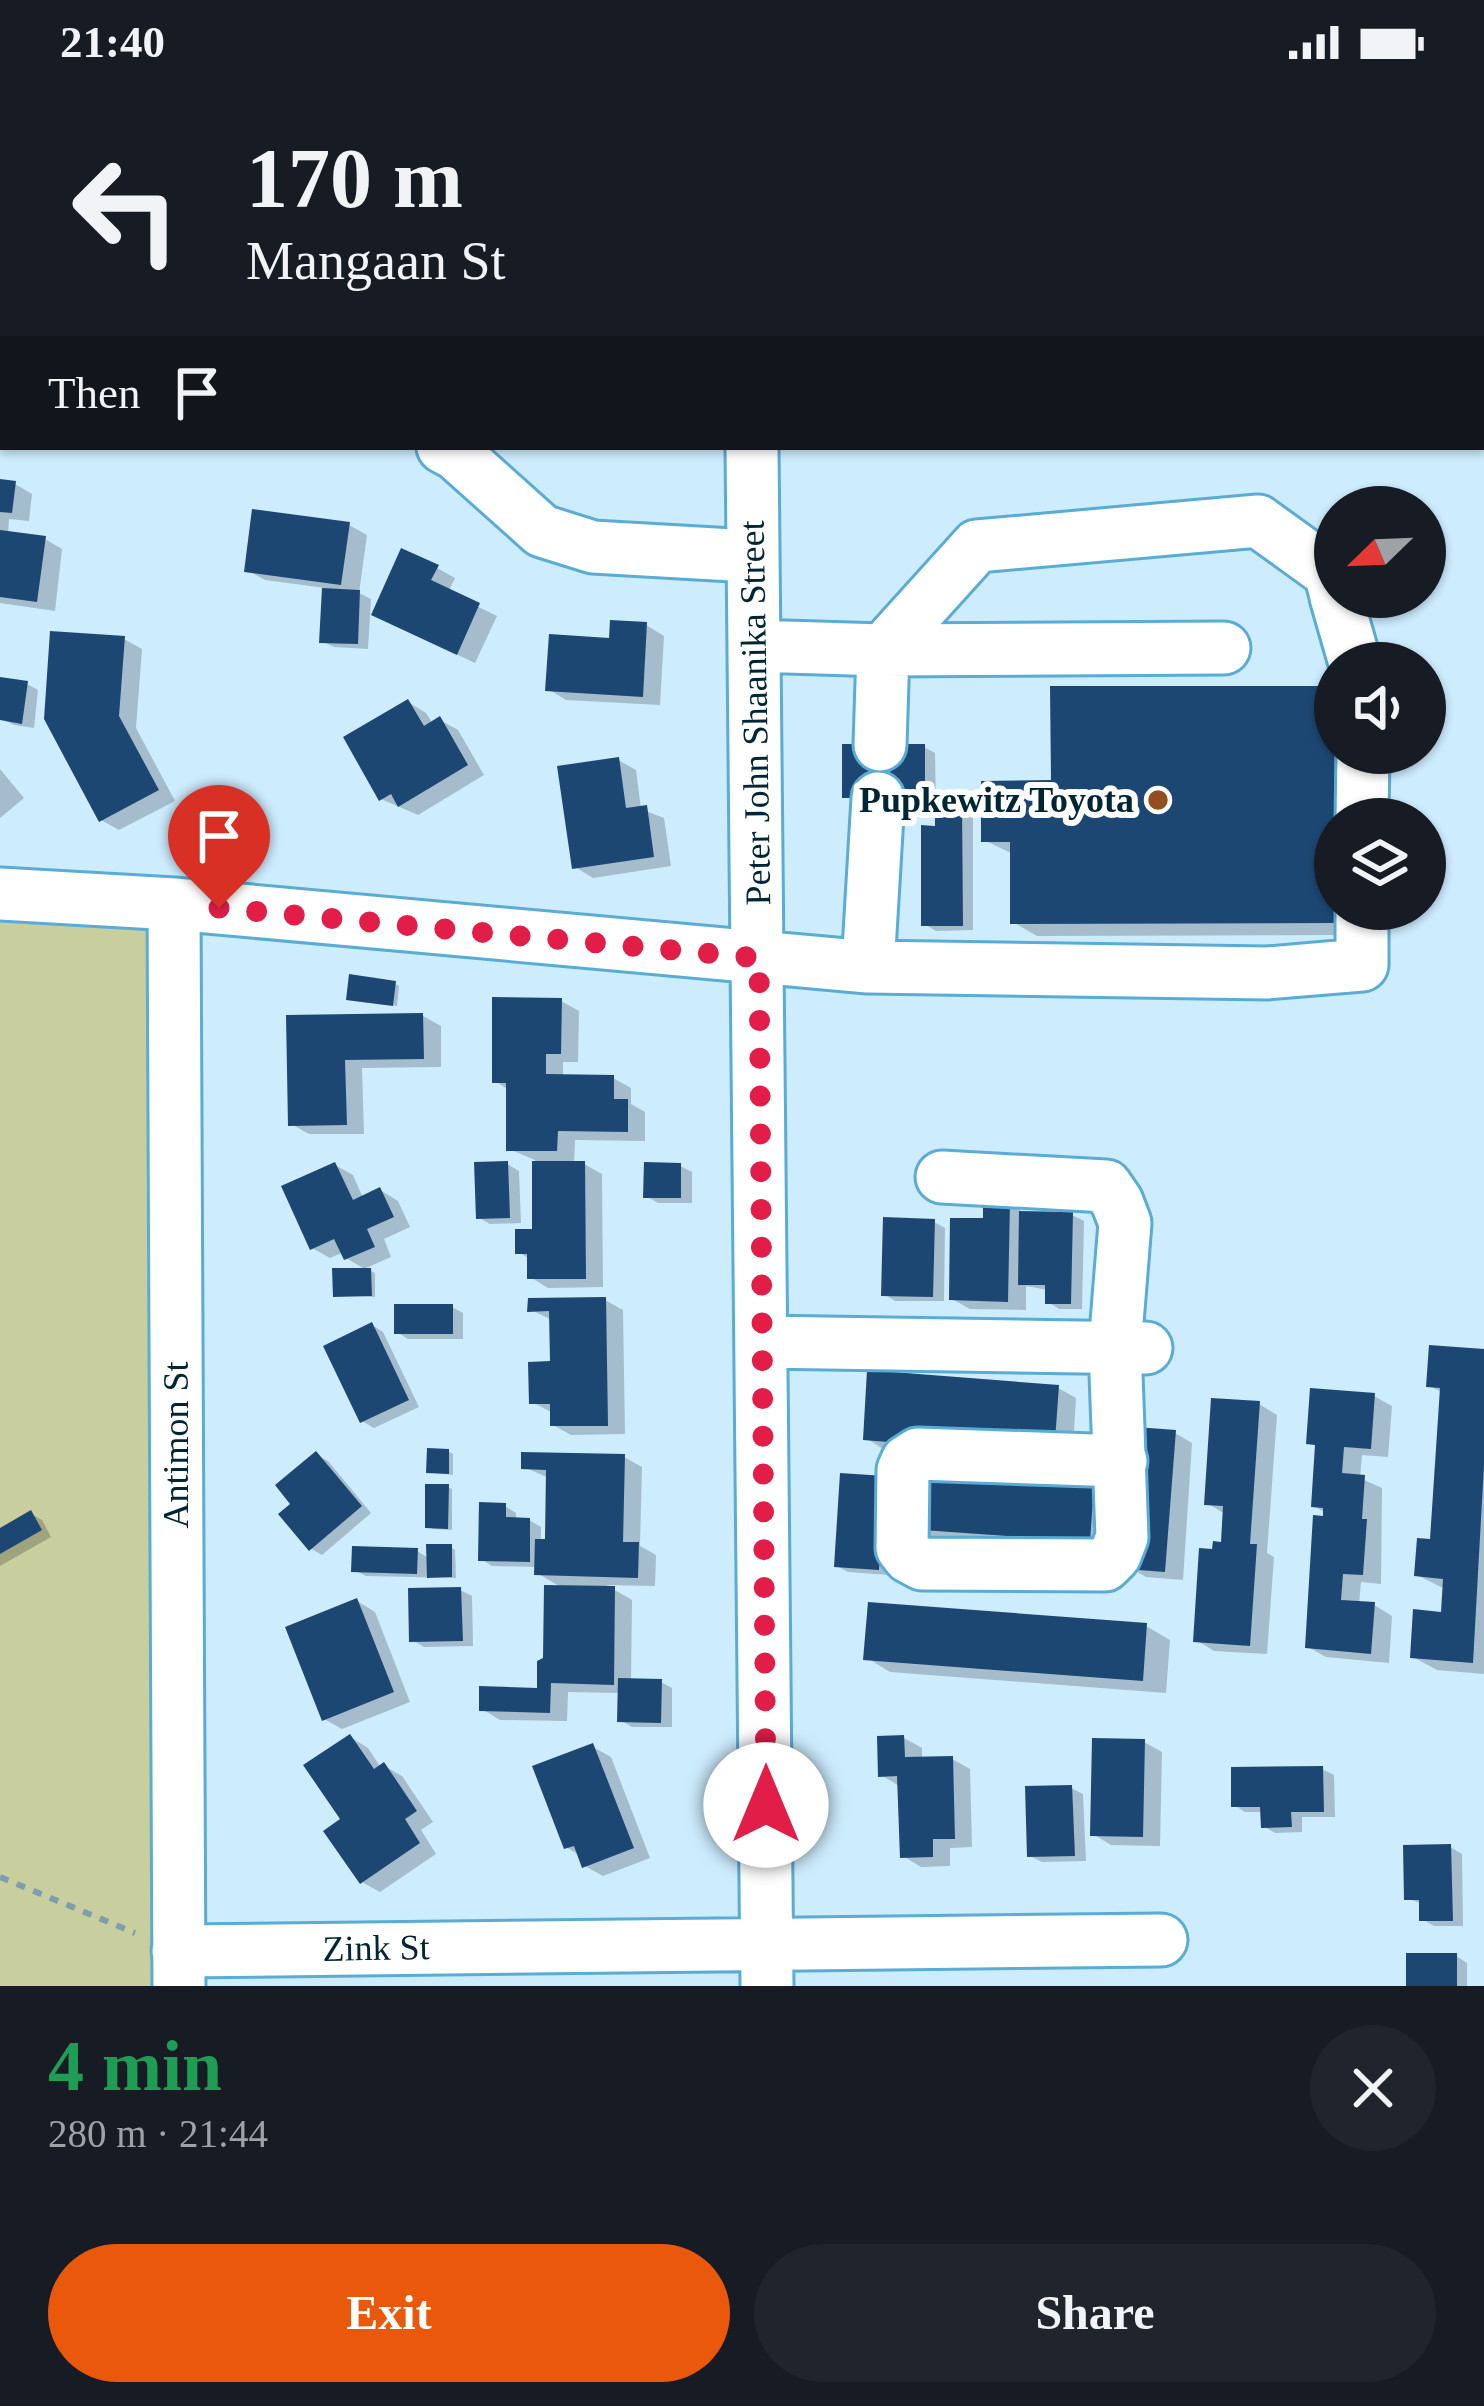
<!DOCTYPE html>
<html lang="en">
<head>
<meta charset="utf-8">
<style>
	body { margin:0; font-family:Georgia,serif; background:#20242c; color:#f1f3f6; height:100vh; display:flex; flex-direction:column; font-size:45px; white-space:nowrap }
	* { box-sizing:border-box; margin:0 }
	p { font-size:39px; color:#9ea1a6 }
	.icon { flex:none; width:66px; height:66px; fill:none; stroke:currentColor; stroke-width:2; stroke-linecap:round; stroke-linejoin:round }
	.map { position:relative; height:1902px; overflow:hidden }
	.sheet { display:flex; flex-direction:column; background:#171b24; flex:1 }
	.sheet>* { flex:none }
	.guide { position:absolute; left:0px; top:0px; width:1485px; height:366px; box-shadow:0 3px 9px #0004; background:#171b24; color:#f1f3f6; overflow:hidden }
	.needle { width:78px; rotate:247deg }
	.buttons { position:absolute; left:1314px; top:402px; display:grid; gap:24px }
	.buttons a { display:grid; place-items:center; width:132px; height:132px; border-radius:50%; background:#171b24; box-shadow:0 3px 9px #0004; font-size:60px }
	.pin { position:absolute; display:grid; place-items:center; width:102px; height:102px; color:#fff; margin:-123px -51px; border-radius:50% 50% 50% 0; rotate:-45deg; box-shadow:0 0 12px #0007 }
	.pin .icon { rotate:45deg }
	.me { position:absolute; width:132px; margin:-66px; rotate:0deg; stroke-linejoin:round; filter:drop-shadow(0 0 9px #0008) }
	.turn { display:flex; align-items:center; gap:42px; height:252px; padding:0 48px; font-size:54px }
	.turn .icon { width:156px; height:156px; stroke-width:2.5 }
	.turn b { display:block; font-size:84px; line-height:102px }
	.then { display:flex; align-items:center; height:114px; padding:0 48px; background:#0003; gap:24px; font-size:45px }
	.round { display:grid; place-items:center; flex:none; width:126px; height:126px; border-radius:63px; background:#20242c }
	.summary { display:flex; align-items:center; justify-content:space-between; height:204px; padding:0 48px }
	h1 { font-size:72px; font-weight:700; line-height:90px; color:#1e9e55 }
	.primary-button { display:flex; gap:24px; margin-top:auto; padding:24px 48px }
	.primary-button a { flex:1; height:138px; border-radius:72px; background:#ea580c; color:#fff; font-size:48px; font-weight:700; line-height:138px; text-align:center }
	.primary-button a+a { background:#20242c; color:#f1f3f6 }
	.status { display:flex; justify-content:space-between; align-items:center; height:84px; padding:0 60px; background:#171b24; direction:ltr }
	.status svg { height:33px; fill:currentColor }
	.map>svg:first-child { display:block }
</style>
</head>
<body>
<div class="status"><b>21:40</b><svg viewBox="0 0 49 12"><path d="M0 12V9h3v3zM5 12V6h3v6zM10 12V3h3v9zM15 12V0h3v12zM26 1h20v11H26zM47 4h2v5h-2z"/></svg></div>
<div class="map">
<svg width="1484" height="1902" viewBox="0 0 1484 1902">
	<rect width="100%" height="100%" fill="#cdecfe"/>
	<path fill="#c9ce9e" d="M0,810L174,820L179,1902H0Z"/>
	<path fill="#0003" d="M0,398L15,400L32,410L29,437L9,435L8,450L45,455L62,465L55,527L0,519Z
		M349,441L367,451L359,509L371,515L368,565L334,563L322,557L325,504L265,496L247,486Z
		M437,484L455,494L448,508L497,532L475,579L392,540Z
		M646,541L664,552L660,621L566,616L548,605L612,557Z
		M124,555L142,565L136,644L175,717L119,746L101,736Z
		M0,596L27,600L38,606L34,644L14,641L2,635Z
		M1335,606V669H1358L1359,735H1335V825H1359L1360,851L1037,852L1013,838V770L984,756L1054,699Z
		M408,618L426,629L433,640L440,636L458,646L484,691L418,731L381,715Z
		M924,663L935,669L936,719L857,718L845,712Z
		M618,676L636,686L641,725L664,734L671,782L593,794L575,783Z
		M0,685L24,714L0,734Z
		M962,723L973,729V846L936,847L924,840L938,745Z
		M395,900L399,902L397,922L349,914Z
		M561,917L579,927L578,978H563V994H613L631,1004V1020L645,1028V1057L575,1056L574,1080H584L602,1090L603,1203L548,1204L530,1193V1175L518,1168L535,1148V1076L509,1065V1006L495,997Z
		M423,932L441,942V983L362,984L364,1050H309L291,1040L289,934Z
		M507,1080L519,1087L521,1139L490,1140L479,1134Z
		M335,1081L353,1091L363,1114L380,1106L398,1117L410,1143L384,1155L391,1173L366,1184L375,1189V1213L336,1211L368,1187L346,1174L344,1168L330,1174L312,1164Z
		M680,1082L692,1088V1119H658L646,1112Z
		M1009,1120L1026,1130L1072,1131L1084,1137L1082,1225H1059L1048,1218V1206L1026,1202V1226L970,1225L952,1215Z
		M934,1138L945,1144L944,1217H895L884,1210Z
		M605,1216L623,1226L625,1350L571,1351L553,1341V1329L532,1318L553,1280L552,1236L531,1226Z
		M452,1223L463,1229V1255H408L397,1248Z
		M372,1241L383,1248L419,1323L374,1344L362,1337Z
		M1484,1268V1590L1437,1586L1413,1573L1444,1531L1445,1505L1417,1491L1433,1458L1443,1309L1430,1302Z
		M1058,1304L1076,1314L1072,1379L883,1365L866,1354Z
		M1374,1312L1392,1322L1388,1373L1362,1371L1360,1394L1382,1404L1381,1500L1361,1498L1359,1520L1374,1521L1392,1532L1389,1579L1326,1573L1308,1563L1326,1429L1314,1422L1318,1363L1309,1358Z
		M1259,1320L1277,1331L1267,1469L1274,1473L1267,1570L1214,1567L1196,1556L1215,1468L1223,1461L1225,1430L1207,1419Z
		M1175,1349L1192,1359L1183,1496L1146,1493L1129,1483Z
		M448,1367L453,1370V1391L429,1388Z
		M316,1371L328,1377L371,1429L322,1471L310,1464L294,1420Z
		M624,1373L642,1383L640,1462L656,1471L655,1502L606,1501L632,1516L631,1597L661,1598L672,1604V1643H632L620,1636L621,1609L568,1608L567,1637L500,1636L482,1625L540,1607L564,1505L537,1489V1483L492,1482L481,1475L505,1422L516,1429V1436H529L541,1443V1458L547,1459L549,1394L524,1383Z
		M896,1402L890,1491L848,1488L837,1482Z
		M448,1403L452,1405V1446L433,1445L428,1443Z
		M1093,1404L1111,1414L1108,1467L929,1454L911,1443Z
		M31,1430L42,1436L51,1453L0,1482V1448Z
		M451,1463L455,1466L456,1494L366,1492L354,1486L417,1467L430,1475Z
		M460,1506L472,1512L473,1562L424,1563L412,1556Z
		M357,1517L375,1528L410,1618L342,1645L324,1635Z
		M1146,1542L1170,1556L1166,1609L890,1588L867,1574Z
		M350,1653L368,1664L381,1684L384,1682L402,1692L433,1738L421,1746L436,1770L380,1808L362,1798L345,1736Z
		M904,1654L922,1664V1676L952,1675L970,1685L972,1763L950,1764V1782L921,1783L903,1772L901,1703L881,1691Z
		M1144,1658L1162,1668L1160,1762L1111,1761L1093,1750Z
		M593,1663L611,1673L650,1774L603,1792L585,1782L581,1772L566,1763Z
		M1322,1685L1334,1691L1335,1733H1302V1748L1275,1749L1263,1742V1728H1245L1234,1721Z
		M1071,1704L1083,1710L1086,1777L1042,1778L1030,1772Z
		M1450,1763L1462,1770L1463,1842H1434L1422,1835V1820L1407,1814Z
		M1456,1872L1467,1879V1902H1409Z"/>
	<path fill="#1d4773" d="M0,395L16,397L12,429L0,428Z
		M252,425L350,438L341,501L244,488Z
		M0,446L46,452L37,518L0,513Z
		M401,464L439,481L431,496L480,519L457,571L371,531Z
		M322,504L360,506L358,560L319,559Z
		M610,536L647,538L643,613L545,607L549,550L609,554Z
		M50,547L125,552L119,632L159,706L99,738L44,635Z
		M0,593L28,597L22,640L0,636Z
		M1050,602H1334L1336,839L1010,840V758H981V697L1051,696Z
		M408,615L424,642L440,632L468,681L398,723L391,710L379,717L343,653Z
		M842,660H925V714H842Z
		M619,673L626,724L647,721L654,773L572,785L557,682Z
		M935,720H962L963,842H921V741L935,742Z
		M349,890L396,897L393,922L346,916Z
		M492,913L562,914L561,970H546V990L614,991V1015H628V1048L558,1047L557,1067H506V999H492Z
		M423,929L424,975L345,976L347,1041L288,1042L286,931Z
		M508,1077L510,1134L476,1135L474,1078Z
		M532,1077H585L586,1195H527V1170H515V1145H532Z
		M335,1078L353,1116L380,1103L394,1133L367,1145L375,1163L344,1176L334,1155L310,1166L281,1102Z
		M644,1078L681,1079V1114H643Z
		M983,1116L1010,1117L1008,1218L949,1216L950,1134H983Z
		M1019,1127L1073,1128L1071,1220H1045V1201H1018Z
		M883,1133L935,1135L933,1213L881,1212Z
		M332,1184H371L372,1212L333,1213Z
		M606,1213L608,1342H550V1320H529L528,1278L550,1277L549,1227L527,1228L528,1214Z
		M394,1220H453V1250H394Z
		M372,1238L409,1316L360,1339L323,1262Z
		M1429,1261L1484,1265V1381L1473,1579L1410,1574L1413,1525L1441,1528L1443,1495L1414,1492L1417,1454L1430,1455L1440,1304L1426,1303Z
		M867,1286L1059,1301L1054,1371L863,1356Z
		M1310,1304L1375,1309L1371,1365L1344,1363L1342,1389L1365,1391L1362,1435H1367L1363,1491L1343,1490L1341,1516L1375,1518L1371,1570L1305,1564L1313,1431L1323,1432V1424L1311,1423L1315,1361L1306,1360Z
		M1211,1314L1260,1317L1250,1460H1257L1250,1562L1193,1558L1199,1464L1212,1465L1213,1457L1221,1458L1223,1422L1204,1421Z
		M1135,1343L1176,1346L1165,1488L1125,1485Z
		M427,1364L449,1365V1390L426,1389Z
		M316,1367L362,1422L309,1467L278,1430L290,1420L275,1401Z
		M521,1368L625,1370L623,1458H639L638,1494L534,1491L535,1455H545L546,1386L521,1385Z
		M911,1388L1094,1401L1090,1458L908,1445Z
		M840,1389L885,1392L879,1486L834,1483Z
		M425,1400H449L448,1445L425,1444Z
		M479,1418L506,1419V1433L530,1434V1478L478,1477Z
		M31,1426L42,1446L0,1470V1444Z
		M426,1460H452V1493L427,1494Z
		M352,1462L418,1464L417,1490L351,1488Z
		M544,1501L615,1502L614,1601L551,1599L550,1629L479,1627V1602L537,1604V1577L543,1574Z
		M461,1503L463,1557L409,1558L408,1504Z
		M357,1514L394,1608L322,1637L285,1543Z
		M868,1518L1147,1539L1143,1597L863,1576Z
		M618,1594L662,1595L661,1639L617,1638Z
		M350,1650L374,1685L384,1678L417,1727L405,1735L420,1759L360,1800L323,1747L340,1735L303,1681Z
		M904,1651L905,1673L953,1672L955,1755H933V1773L900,1774L897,1692L878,1693L877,1652Z
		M1092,1654L1145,1655L1143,1753L1090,1752Z
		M593,1659L634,1764L582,1784L574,1762L564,1765L532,1682Z
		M1323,1682L1324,1728H1291L1292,1743L1261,1744L1260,1723H1231V1683Z
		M1072,1701L1075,1772L1027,1773L1025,1702Z
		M1451,1760L1453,1837H1419V1816H1404L1403,1761Z
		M1406,1869H1457V1902H1406Z"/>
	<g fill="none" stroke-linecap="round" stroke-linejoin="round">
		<g stroke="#59acd5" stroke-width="57">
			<path id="minor" d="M752,0V3
				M0,307H3
				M443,363L456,370L542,447L593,463L750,472
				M752,363L767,1902
				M1336,513L1355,579
				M756,562L883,566L880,661
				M883,566L977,462L1258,437L1330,489L1335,508
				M883,566L1224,564
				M1362,735L1363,669
				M0,810L174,820L868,883L878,714
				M174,820L179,1902
				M868,883L1267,889L1362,881V825
				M942,1093L1106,1102L1117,1118L1125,1139L1115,1263L1122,1453L1115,1471L1105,1481L922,1480L909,1473L902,1464L903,1386L907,1377L918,1370L1121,1377
				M762,1258L1146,1264
				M178,1867L1161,1856"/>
		</g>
		<g stroke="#82614a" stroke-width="72">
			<path id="highway" d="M68,0L101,3
				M0,108L3,109
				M1482,129H1484
				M1482,242H1484"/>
		</g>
		<path stroke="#7c9eaf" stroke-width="6" stroke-dasharray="9 9" stroke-linecap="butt" d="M0,1793L135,1849"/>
		<use href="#minor" stroke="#fff" stroke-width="51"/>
		<use href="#highway" stroke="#c88255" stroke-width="66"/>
	</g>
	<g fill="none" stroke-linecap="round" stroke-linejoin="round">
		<path stroke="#e11d48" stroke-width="21" stroke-dasharray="0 37.8" d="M219,824L759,874L766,1721"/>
	</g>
	<circle fill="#924f1f" stroke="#fff" stroke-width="4.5" cx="1158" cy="716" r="12"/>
	<g text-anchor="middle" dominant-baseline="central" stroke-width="12" stroke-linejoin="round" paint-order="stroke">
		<g font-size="36" fill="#002535" stroke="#fff">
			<text transform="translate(755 629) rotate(-91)">Peter John Shaanika Street</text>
			<text transform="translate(176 1361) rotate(-90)">Antimon St</text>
			<text transform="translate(376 1864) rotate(-1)">Zink St</text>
		</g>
		<g font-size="36" font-weight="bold" fill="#002535" stroke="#fff" text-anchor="end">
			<text x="1134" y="716">Pupkewitz Toyota</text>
		</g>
	</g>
</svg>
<div class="buttons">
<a><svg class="needle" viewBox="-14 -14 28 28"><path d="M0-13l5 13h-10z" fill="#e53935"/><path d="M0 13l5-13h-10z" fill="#9ea1a6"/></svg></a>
<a><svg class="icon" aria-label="sound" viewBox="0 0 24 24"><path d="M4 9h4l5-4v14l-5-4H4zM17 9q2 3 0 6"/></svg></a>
<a><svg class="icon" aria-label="layers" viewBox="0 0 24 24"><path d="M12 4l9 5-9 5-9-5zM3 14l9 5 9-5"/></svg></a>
</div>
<div class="pin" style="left:219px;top:824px;background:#d93025"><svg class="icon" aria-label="arrive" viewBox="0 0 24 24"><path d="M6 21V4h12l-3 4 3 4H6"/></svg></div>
<svg class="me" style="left:766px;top:1721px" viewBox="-20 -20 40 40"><circle r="19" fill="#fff"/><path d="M0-13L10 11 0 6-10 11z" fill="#e11d48"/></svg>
<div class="guide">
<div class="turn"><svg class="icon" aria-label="left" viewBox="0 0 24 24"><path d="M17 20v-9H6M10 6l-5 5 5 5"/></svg><div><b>170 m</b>Mangaan St</div></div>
<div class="then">Then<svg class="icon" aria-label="arrive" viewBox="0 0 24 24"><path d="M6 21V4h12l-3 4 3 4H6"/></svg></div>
</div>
</div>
<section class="sheet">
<div class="summary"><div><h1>4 min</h1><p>280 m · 21:44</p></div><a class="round"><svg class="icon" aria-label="close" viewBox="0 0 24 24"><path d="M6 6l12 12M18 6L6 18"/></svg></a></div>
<div class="primary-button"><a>Exit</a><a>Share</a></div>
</section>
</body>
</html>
